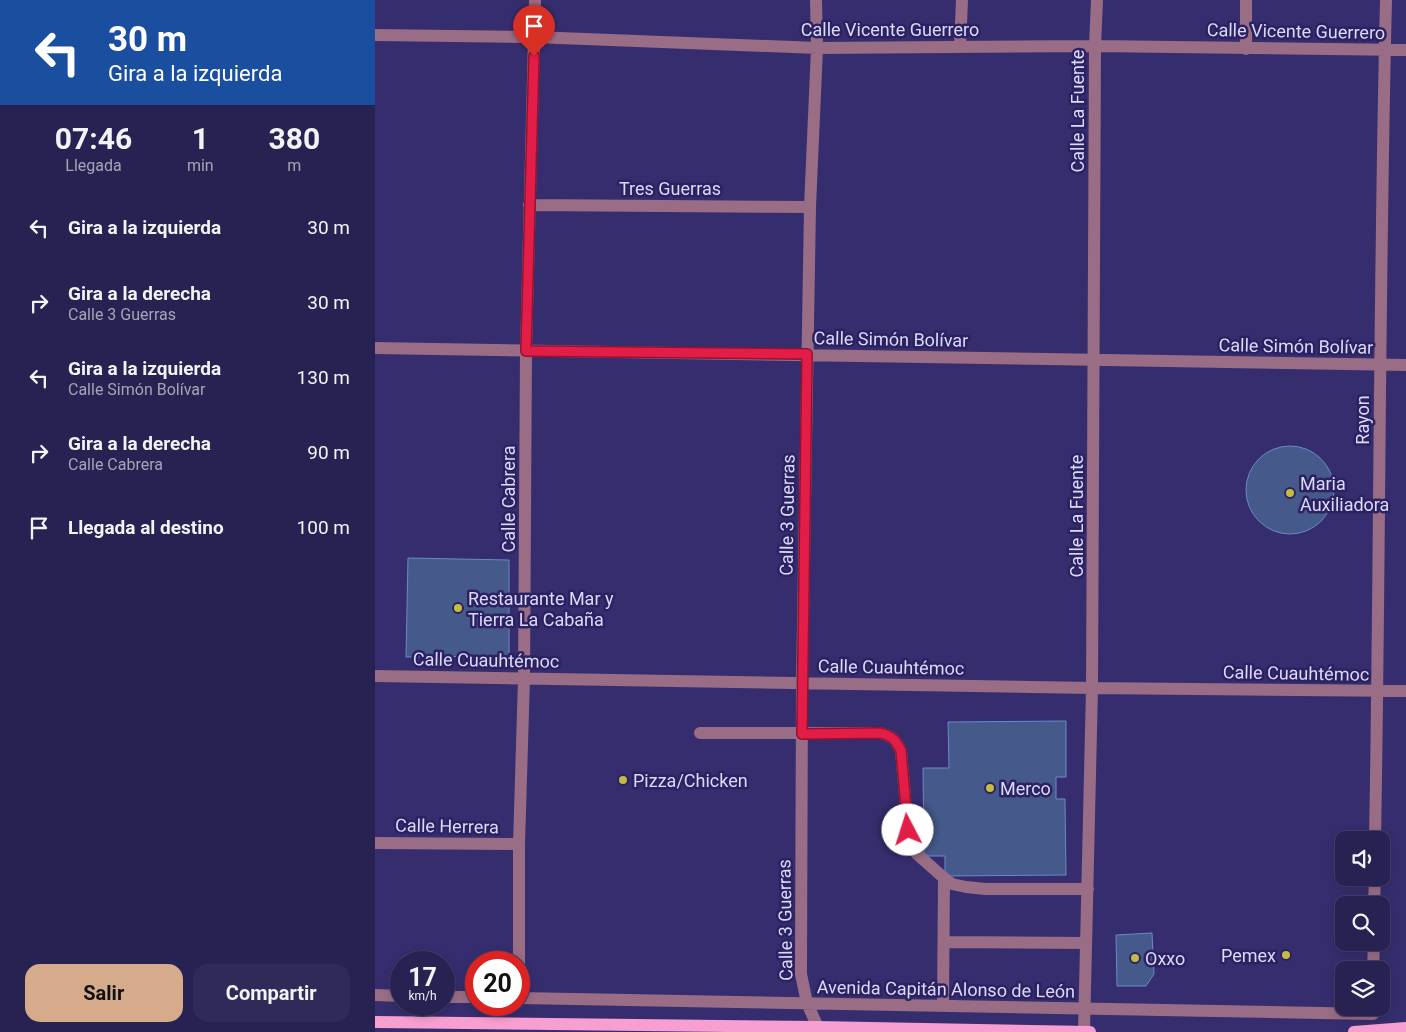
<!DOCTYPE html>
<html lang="es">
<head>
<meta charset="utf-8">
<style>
	body { margin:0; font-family:Roboto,sans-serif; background:#302a59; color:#f1f3f6; height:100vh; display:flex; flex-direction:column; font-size:19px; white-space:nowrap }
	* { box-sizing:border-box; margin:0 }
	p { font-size:16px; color:#a5a4b8 }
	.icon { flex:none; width:28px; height:28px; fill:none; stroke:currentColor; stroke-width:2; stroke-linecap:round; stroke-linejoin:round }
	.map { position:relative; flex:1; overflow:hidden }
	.drawer { display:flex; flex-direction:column; background:#282252; width:375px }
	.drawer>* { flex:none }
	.top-card { background:#1a4fa0; color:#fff; overflow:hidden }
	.buttons { position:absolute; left:960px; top:831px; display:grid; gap:10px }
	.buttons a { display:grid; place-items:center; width:55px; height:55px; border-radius:10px; background:#282252; box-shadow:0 2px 8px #0003,0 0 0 1px #443f69; font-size:25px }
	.speed { position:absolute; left:15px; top:951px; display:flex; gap:10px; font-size:25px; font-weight:700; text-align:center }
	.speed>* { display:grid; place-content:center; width:65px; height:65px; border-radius:50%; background:#282252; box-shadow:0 2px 8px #0003,0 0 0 1px #443f69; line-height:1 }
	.speed small { font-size:12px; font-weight:400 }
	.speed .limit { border:8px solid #d22; background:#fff; color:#111 }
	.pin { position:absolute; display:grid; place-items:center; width:42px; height:42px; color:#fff; margin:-51px -21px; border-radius:50% 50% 50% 0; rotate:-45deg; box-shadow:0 0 5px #0007 }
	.pin .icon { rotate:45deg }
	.me { position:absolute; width:55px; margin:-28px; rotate:355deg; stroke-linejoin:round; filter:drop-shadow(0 0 4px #0008) }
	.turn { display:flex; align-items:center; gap:18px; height:105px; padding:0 25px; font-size:22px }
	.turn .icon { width:65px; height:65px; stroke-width:2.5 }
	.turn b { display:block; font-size:35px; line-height:42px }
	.eta { display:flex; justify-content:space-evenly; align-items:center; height:85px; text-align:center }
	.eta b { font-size:30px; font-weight:700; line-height:35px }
	.action { display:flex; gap:10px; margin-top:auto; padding:10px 25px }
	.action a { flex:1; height:58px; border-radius:15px; background:#d6ab8b; color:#111; font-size:20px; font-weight:700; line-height:58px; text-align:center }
	.action a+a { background:#302a59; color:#f1f3f6 }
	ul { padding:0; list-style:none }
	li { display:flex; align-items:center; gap:15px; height:75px; padding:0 25px }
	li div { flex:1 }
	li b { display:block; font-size:19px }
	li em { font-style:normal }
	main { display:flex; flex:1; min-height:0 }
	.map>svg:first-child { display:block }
</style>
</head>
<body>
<main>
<section class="drawer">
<div class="top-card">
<div class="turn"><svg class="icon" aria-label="left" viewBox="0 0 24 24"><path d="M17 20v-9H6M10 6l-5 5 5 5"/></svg><div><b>30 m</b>Gira a la izquierda</div></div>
</div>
<div class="eta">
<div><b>07:46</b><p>Llegada</p></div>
<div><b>1</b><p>min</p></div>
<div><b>380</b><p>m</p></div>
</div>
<ul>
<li><svg class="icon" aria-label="left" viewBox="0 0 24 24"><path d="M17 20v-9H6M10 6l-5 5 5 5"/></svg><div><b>Gira a la izquierda</b></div><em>30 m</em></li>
<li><svg class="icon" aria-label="right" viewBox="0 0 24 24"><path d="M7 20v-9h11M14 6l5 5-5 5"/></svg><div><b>Gira a la derecha</b><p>Calle 3 Guerras</p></div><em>30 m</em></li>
<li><svg class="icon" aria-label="left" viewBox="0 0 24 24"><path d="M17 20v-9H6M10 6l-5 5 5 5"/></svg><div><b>Gira a la izquierda</b><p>Calle Simón Bolívar</p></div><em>130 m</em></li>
<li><svg class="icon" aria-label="right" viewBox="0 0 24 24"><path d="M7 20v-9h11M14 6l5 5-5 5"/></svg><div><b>Gira a la derecha</b><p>Calle Cabrera</p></div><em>90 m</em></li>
<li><svg class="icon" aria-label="arrive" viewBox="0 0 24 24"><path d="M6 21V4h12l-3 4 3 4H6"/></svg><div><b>Llegada al destino</b></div><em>100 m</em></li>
</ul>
<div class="action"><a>Salir</a><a>Compartir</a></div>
</section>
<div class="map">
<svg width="1031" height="1032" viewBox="0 0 1031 1032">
	<rect width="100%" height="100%" fill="#362d6e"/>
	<path fill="#455a8b" stroke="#6a88cc" d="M871 490a44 44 0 1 1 88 0a44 44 0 1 1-88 0Z
		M33,558L134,560V656L31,657Z
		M691,721V777H681V799H690L691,875L570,876V856H549L548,768H574L573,722Z
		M777,933L779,974L771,986H742L741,935Z"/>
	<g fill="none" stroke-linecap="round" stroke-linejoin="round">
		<path stroke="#996d85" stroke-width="12" d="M441,0L442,48L435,207L427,683L426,974L432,1003L445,1032
			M871,0V49
			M0,35L159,37L442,48L720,46L1031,50
			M585,47L587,0
			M154,205L435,207
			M0,348L1031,365
			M0,676L717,688L1031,691
			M325,733H505C517,736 521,740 526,751L533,830L535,844L542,854L569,878L577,884L591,887L610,889H713
			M1000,840C1005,560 1004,280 1011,0
			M0,843L144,844
			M999,905L1000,878
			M569,942L710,943
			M998,970L999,942
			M0,995L26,996
			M69,997H101
			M144,998V844L149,679L151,351L160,0
			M144,998C428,1003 713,1009 998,1014
			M568,1005L569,878
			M709,1032L717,688L720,46L722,0"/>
		<path stroke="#f89fd1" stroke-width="12" d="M0,1022L442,1027L715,1032
			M979,1032L1031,1028"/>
	</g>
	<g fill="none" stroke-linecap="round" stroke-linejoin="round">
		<g stroke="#92132f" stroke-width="12">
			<path id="route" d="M159,56L151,351L432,354L427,734L505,733C517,736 521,740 526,751L533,830"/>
		</g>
		<use href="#route" stroke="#e11d48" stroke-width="9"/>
	</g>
	<g fill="#c5bc3d" stroke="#2c2262" stroke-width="2">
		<circle cx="915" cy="493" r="5"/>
		<circle cx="83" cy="608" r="5"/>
		<circle cx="248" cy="780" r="5"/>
		<circle cx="615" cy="788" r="5"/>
		<circle cx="911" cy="955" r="5"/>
		<circle cx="760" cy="958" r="5"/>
	</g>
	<g text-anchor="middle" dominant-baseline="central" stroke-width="5" stroke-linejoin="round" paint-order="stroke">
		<g font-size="18" fill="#dadafa" stroke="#2c2262">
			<text x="515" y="29">Calle Vicente Guerrero</text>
			<text transform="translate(921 31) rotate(1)">Calle Vicente Guerrero</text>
			<text transform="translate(702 111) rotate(-90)">Calle La Fuente</text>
			<text x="295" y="188">Tres Guerras</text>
			<text transform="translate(516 339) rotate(1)">Calle Simón Bolívar</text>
			<text transform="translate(921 346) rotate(1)">Calle Simón Bolívar</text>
			<text transform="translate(987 420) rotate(-90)">Rayon</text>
			<text transform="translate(133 499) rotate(-90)">Calle Cabrera</text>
			<text transform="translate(412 515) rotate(-89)">Calle 3 Guerras</text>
			<text transform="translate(701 516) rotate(-90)">Calle La Fuente</text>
			<text transform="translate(111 660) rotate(1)">Calle Cuauhtémoc</text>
			<text transform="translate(516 667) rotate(1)">Calle Cuauhtémoc</text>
			<text transform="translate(921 673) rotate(1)">Calle Cuauhtémoc</text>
			<text transform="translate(72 826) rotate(1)">Calle Herrera</text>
			<text transform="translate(410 920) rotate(-91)">Calle 3 Guerras</text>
			<text transform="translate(571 989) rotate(1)">Avenida Capitán Alonso de León</text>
		</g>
		<g font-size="18" fill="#dadafa" stroke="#2c2262" text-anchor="start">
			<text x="925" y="483">Maria<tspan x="925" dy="21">Auxiliadora</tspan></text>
			<text x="93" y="598">Restaurante Mar y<tspan x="93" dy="21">Tierra La Cabaña</tspan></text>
			<text x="258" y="780">Pizza/Chicken</text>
			<text x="625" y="788">Merco</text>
			<text x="901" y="955" text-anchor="end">Pemex</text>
			<text x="770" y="958">Oxxo</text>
		</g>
	</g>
</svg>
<div class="buttons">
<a><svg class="icon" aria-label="sound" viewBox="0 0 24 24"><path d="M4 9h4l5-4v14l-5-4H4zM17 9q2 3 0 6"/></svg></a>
<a><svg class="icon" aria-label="search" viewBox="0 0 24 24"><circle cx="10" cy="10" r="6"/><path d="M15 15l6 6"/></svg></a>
<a><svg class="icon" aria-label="layers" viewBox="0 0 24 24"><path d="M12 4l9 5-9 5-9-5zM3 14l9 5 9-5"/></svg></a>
</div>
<div class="speed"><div>17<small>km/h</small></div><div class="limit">20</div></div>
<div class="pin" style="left:159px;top:56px;background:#d93025"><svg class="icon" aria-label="arrive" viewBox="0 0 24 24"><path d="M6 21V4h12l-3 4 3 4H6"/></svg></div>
<svg class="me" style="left:533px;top:830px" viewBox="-20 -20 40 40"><circle r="19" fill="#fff"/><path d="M0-13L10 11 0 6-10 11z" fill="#e11d48"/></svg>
</div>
</main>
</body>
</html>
